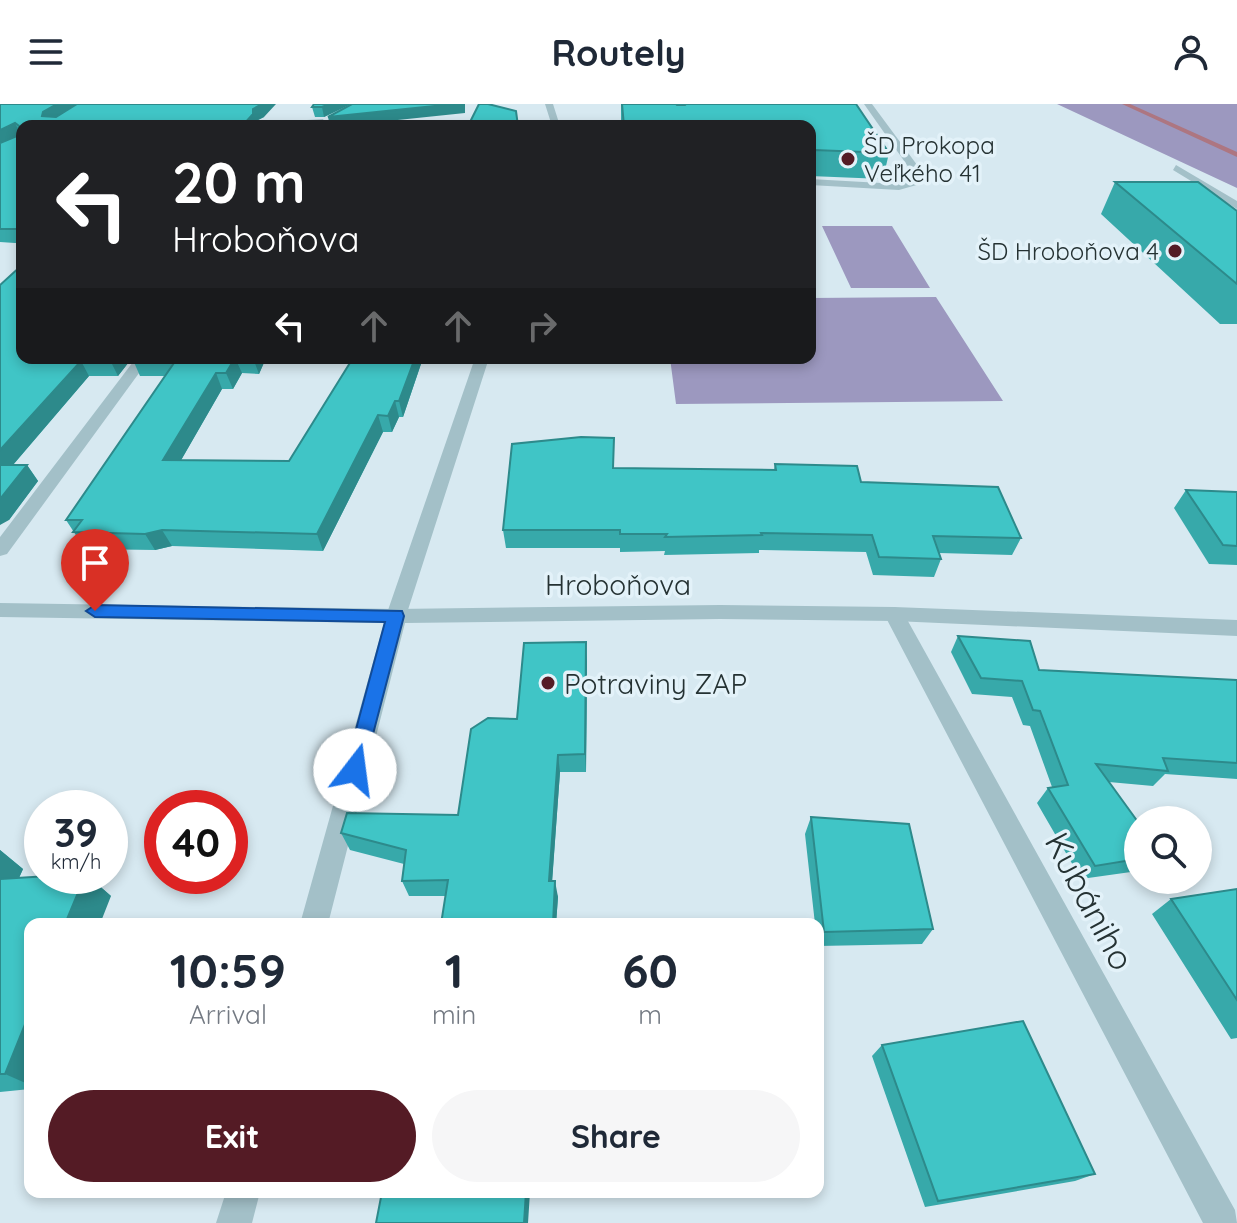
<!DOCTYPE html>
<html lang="en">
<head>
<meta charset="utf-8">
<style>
	body { margin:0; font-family:Quicksand,sans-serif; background:#f6f6f7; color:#1f2937; height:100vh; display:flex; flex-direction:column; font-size:30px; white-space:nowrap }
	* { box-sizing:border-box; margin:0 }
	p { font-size:26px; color:#747a83 }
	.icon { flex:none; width:44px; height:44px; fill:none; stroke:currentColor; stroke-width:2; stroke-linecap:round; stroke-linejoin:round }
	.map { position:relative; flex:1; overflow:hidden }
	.drawer { position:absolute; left:24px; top:814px; width:800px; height:280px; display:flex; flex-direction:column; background:#fff; border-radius:16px; box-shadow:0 4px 12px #0003 }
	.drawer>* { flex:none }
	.guide { position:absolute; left:16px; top:16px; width:800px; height:244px; border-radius:16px; box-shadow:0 4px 12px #0003; background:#202124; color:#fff; overflow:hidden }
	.tools { position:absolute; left:1124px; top:702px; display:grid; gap:16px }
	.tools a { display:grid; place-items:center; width:88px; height:88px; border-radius:50%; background:#fff; box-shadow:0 4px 12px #0003; font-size:40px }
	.speed { position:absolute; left:24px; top:686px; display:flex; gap:16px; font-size:40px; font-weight:700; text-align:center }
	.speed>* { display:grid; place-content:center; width:104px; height:104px; border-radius:50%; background:#fff; box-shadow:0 4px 12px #0003; line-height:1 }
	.speed small { font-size:20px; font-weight:400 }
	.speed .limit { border:12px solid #d22; background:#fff; color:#111 }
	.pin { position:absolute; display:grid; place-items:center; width:68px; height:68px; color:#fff; margin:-82px -34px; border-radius:50% 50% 50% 0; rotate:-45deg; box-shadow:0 0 8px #0007 }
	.pin .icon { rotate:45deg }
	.me { position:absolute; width:88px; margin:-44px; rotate:15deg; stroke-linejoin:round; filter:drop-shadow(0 0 6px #0008) }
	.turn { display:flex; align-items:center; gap:28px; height:168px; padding:0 24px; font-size:36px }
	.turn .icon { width:104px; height:104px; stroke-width:2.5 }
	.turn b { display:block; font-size:56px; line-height:68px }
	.lanes { display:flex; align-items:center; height:76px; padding:0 24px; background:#0003; justify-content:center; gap:40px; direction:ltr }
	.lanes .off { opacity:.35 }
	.eta { display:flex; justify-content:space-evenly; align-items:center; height:136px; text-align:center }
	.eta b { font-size:48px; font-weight:700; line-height:56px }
	.action { display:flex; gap:16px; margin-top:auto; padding:16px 24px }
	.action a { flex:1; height:92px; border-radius:48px; background:#541b25; color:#fff; font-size:32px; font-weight:700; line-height:92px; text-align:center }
	.action a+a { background:#f6f6f7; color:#1f2937 }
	header { display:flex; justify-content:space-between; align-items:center; height:104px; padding:0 24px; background:#fff; font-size:36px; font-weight:700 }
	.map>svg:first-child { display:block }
</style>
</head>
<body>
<header><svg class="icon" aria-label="menu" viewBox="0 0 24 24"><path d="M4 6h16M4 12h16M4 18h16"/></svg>Routely<svg class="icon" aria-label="person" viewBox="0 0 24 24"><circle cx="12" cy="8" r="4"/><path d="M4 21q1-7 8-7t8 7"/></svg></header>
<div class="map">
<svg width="1237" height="1119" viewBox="0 0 1237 1119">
	<rect width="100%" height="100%" fill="#d7e9f1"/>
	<path fill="#9c98bf" d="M1057,0H1237V84Z
		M822,122H892L930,184H851Z
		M936,193L1003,297L676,300L670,254H810V194Z"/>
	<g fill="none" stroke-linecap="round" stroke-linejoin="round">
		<path fill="#ad7681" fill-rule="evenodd" d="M1122,0H1130L1237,48V53Z"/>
		<path fill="#a3c0c8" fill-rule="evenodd" d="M864,0H872L923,69L920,80L899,86L810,81V75L899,80L912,76L914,71Z
			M1176,61L1237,97V105L1173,66Z"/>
		<path fill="#a3c0c8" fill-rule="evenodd" d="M545,0H553L560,22H552Z
			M323,15L326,20L262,22L258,19Z
			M136,254H150L7,450L0,452V433Z
			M475,254H489L406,512L403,517H389L386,512Z
			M894,503L901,505L904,510L1235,1106L1237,1119H1203L884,510L887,505Z"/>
		<path fill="#a3c0c8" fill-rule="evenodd" d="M0,499L396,505L720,501L894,503L1237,516V532L894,517L720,515L405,519L328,820H300L384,519L0,513Z
			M226,1088H260L252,1119H216Z"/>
	</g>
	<path fill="#37a9aa" d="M0,0L264,13L256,17L22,22V139H15L0,138Z
		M351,0L324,13H315L312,3Z
		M621,0H676L677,1H685L686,0H856L889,49L883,75L810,72V22H621Z
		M1115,78L1237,107V220H1220L1101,110Z
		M22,161V254H132L118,272H89L13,361H27L38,377L9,416Z
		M135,254H266L259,270L242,269L233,285H222L181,356L289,357L353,254H423L403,313H399L392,328H383L323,447L172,442L155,446L85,445L66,416L165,272H140L133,256Z
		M775,360L861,378L1021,434L1012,451L939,449L941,455L934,473L873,471L866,448L759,446V449L664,451L665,447L620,448V444H506L503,426L614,364L774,366Z
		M1186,386L1237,388V461L1209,460L1174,404Z
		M958,532L1039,566L1237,576V675L1165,670L1153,682L1109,678L1138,718V767L1081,775L1037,699L1048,684L1052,683L1030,622L1023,621L1012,593L972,590L951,548Z
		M587,557L586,668H560L552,777L558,793L556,820H441L446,792H409L402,777L404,760L350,746L341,729L458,711L517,615Z
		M811,713L933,825L922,840L818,842V820H815L805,730Z
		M0,746L23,765L19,774L50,772H88L111,792L30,820V985L0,988Z
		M1237,785V934L1231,935L1152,810L1171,795Z
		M882,941L1095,1070L1075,1077L925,1103L872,952Z"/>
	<path fill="#2d8a8b" d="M57,0H81L48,19L42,12L43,8Z
		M262,0H276L264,13L256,17V22H224Z
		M329,0H351L324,13L322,3Z
		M454,0H465V9L340,22H330L328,13Z
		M15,19L21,31L0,41V26Z
		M814,46L810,72L811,49Z
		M112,254H132L118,272L110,256Z
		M235,254L242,269L233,285L226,269Z
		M253,254H266L259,270Z
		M415,254H423L403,313L399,297Z
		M81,257L89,272L0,376V346Z
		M216,269L222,285L172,372L163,356Z
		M395,297L399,313L392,328L388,312Z
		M378,311L383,328L323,447L317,430Z
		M27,361L38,377L9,416L0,421V395Z
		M162,426L172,442L155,446L145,430Z
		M586,538L587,557L586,668L585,650Z
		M558,651L560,668L551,793L549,777Z
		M0,746L23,765L8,798L0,793Z
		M85,772H88L111,792L100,820H65Z
		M555,777L558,793L556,820H553Z
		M30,908V981L5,970Z
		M526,1088H530L528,1119H524Z"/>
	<path fill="#40c5c6" stroke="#2d8a8b" stroke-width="2" d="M0,0H57L43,8L42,12L56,13L77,0H262L253,5V10L244,20L224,22H22V125H0V39L17,32L19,22L15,19L0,26Z
		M314,0H329L322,3H312Z
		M352,0H454L328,13Z
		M479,0H488L516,7L518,22H468Z
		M622,0H676L677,1H685L686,0H856L889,49L814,46L810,49V22H624Z
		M1115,78H1198L1237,107V180Z
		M22,161V254H112L110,256L81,257L0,346V181Z
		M135,254H235L226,269H216L163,356L289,357L353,254H415L399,297H395L388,312L378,311L317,430L162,426L145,430L73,428L82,416H66L176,256H133Z
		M581,333L614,334L613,364L776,366L775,360L857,362L861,378L998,383L1021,434L933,432L941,455L879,453L872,431L761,429L762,431L665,433L667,430H620V426H503L512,340Z
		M0,361H27L0,395Z
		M1186,386L1237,388V442L1223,441Z
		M958,532L1030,537L1039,566L1237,576V659L1163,654L1168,667L1096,660L1138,718V755L1095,762L1048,684L1068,681L1040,607L1033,606L1022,577L981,574Z
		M586,538L585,650L558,651L549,777H555L553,820H441L448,776L402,777L406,746L341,729L347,709L458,711L471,625L488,614L517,615L524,539Z
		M811,713L909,720L933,825L824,828Z
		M49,772H85L65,820H30V908L5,970H0V775Z
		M1237,785V896L1171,795Z
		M1023,917L1095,1070L938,1097L882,941Z
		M382,1088H526L524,1119H376Z"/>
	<path fill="#1a73e8" stroke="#114b97" stroke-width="2" d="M95,501L402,507L404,512L362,672L355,674L348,672L345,666L385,518L95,513L86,507Z"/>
	<g fill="#541b25" stroke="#e3f2f9" stroke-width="3">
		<circle cx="848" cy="55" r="8"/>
		<circle cx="1175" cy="147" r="8"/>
		<circle cx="548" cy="579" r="8"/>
	</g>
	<g text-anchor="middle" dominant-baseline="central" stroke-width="7" stroke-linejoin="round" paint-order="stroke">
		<g font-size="24" fill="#253233" stroke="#e3f2f9" text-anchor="start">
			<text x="864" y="41">ŠD Prokopa<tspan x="864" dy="28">Veľkého 41</tspan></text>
			<text x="1159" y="147" text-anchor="end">ŠD Hroboňova 4</text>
		</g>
		<g font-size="28" fill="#253233" stroke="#e3f2f9">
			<text x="618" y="480">Hroboňova</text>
		</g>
		<g font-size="28" fill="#253233" stroke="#e3f2f9" text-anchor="start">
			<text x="564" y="579">Potraviny ZAP</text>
		</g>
		<g font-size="34" fill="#253233" stroke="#e3f2f9">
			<text transform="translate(1090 797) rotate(62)">Kubániho</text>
		</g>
	</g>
</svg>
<div class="tools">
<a><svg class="icon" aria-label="search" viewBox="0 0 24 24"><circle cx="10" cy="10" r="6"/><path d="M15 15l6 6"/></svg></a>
</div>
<div class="speed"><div>39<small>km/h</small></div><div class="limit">40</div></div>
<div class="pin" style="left:95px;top:507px;background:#d93025"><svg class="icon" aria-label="arrive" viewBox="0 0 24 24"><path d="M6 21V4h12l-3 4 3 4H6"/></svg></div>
<svg class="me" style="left:355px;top:666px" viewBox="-20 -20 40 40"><circle r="19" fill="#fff"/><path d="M0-13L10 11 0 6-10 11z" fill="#1a73e8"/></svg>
<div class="guide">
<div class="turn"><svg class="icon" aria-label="left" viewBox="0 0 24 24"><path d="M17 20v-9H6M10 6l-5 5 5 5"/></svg><div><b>20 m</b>Hroboňova</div></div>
<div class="lanes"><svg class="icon" aria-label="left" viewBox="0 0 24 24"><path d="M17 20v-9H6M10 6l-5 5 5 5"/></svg><svg class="icon off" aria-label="ahead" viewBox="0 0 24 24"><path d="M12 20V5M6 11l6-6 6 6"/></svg><svg class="icon off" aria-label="ahead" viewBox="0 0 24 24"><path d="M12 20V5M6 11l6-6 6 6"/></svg><svg class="icon off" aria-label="right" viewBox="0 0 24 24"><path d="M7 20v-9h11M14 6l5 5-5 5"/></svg></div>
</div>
<section class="drawer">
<div class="eta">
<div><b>10:59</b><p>Arrival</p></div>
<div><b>1</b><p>min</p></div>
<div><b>60</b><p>m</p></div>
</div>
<div class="action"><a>Exit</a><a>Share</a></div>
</section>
</div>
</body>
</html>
